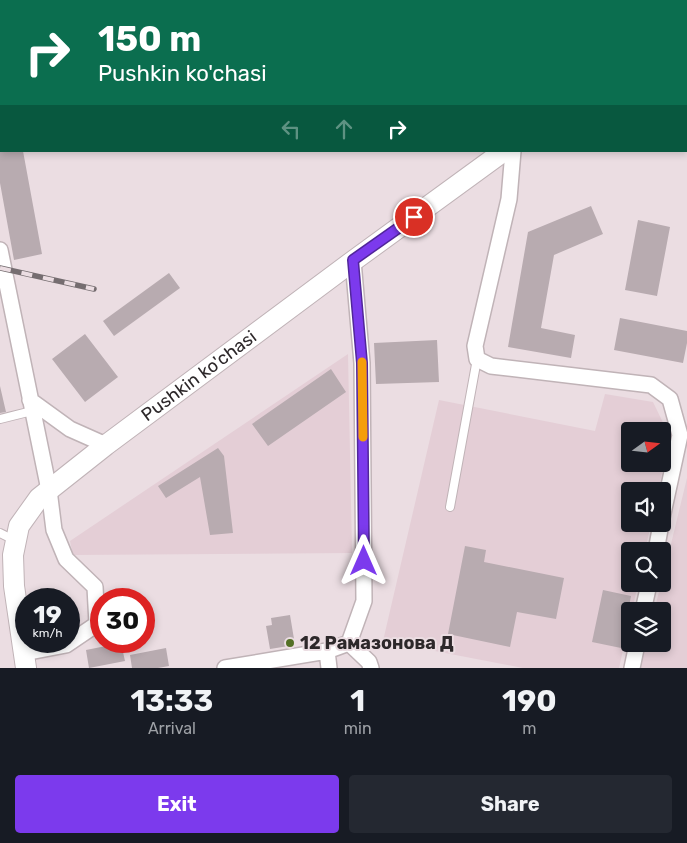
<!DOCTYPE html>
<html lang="en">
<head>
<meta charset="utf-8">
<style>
	body { margin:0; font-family:Rubik,sans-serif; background:#242831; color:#f1f3f6; height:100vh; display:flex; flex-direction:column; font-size:19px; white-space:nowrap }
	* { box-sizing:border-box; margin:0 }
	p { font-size:16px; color:#9ea1a6 }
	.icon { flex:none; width:28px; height:28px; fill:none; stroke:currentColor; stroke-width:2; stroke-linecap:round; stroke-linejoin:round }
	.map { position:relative; height:668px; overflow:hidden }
	.sheet { display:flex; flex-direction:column; background:#171b24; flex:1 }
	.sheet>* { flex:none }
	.top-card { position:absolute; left:0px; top:0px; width:688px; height:152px; box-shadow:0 2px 8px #0003; background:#0b6e4f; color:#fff; overflow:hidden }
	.needle { width:32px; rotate:75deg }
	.controls { position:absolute; left:621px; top:422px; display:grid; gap:10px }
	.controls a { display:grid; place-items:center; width:50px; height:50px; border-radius:5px; background:#171b24; box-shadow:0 2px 8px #0003; font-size:25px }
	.speed { position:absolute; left:15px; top:588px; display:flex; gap:10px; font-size:25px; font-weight:700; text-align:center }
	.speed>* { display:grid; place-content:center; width:65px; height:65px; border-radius:50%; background:#171b24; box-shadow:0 2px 8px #0003; line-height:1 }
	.speed small { font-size:12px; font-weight:400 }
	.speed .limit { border:8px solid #d22; background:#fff; color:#111 }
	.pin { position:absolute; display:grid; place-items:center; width:42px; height:42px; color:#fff; margin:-21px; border:2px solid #fff; border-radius:50%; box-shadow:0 1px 5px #0007 }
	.me { position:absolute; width:55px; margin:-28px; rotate:0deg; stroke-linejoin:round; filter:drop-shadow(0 0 4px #0008) }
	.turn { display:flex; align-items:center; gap:18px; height:105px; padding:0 15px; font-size:22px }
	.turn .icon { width:65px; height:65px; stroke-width:2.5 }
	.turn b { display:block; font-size:35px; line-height:42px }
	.lanes { display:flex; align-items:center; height:48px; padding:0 15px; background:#0003; justify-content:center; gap:25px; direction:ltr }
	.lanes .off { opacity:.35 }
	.eta { display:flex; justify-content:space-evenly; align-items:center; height:85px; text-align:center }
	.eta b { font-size:30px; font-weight:700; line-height:35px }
	.cta { display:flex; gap:10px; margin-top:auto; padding:10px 15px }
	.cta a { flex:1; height:58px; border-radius:5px; background:#7c3aed; color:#fff; font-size:20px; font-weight:700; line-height:58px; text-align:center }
	.cta a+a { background:#242831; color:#f1f3f6 }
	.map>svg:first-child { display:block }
</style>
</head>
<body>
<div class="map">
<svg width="687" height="668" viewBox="0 0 687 668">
	<rect width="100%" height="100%" fill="#ebdde2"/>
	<path fill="#e4ced6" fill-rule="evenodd" d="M348,354L352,553L73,555L70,541Z
		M605,394L653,402L670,437L658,491H630V524H651L645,551H630V584H638L632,611H630V619L619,668H523L383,641L439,400L595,431ZM630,431H662V464H630Z
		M687,478V668H640L646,644H662V611H654L661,584H662L663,577Z"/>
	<path fill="#b8abb0" d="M0,151H23L42,254L14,260L0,183Z
		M591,206L603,234L554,255L541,328L575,335L571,358L508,347L528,232Z
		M638,220L670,227L657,296L625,290Z
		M169,273L180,288L114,336L103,321Z
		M620,318L687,331V343L683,363L614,350Z
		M85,334L118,377L85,402L52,359Z
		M437,340L439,382L376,384L374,343Z
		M331,369L346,392L268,446L252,424Z
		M0,386L6,412L0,413Z
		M218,448L224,456L233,533L210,535L200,477L166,498L158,486Z
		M465,546L486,550L484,562L564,578L556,619L517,612L510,647L448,634Z
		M603,590L631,596L621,648L592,642Z
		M290,615L295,645L270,649L266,626L272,625L271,618Z
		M121,643L125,661L89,668L86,650Z
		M166,648L169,666L158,668H132L130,655Z"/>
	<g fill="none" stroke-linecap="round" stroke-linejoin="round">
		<g stroke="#c0b3b7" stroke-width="10">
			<path id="service" d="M0,419L32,411
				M450,507L477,359
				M0,533L16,541"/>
		</g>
		<g stroke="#c0b3b7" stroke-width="18">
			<path id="minor" d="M513,151L509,199L475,346L477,359L491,366L651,385L670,399L680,435L662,518
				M0,250L49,490L54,530L66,559L95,587L97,624L66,645L24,653
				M30,400L70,429L106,445
				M656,551L661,524
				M643,611L649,584
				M349,643L364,601L362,363L353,261
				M349,643L369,662L371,668
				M327,651L329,668
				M225,668L327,651L349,643
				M632,668L637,644"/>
		</g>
		<g stroke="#c0b3b7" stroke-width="22">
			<g id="tertiary">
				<path d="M686,44L687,43"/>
				<path id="s1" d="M26,668L14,586L13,555L19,526L39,498L106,445L353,261L504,151"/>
			</g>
		</g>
		<use href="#service" stroke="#fff" stroke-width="8"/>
		<use href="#minor" stroke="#fff" stroke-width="15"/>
		<use href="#tertiary" stroke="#fff" stroke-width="20"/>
		<g stroke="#756d70" stroke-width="5.5">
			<path id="rail" d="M0,268L94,289"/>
		</g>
		<use href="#rail" stroke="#ebdde2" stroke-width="4" stroke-dasharray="11" stroke-linecap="butt"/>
	</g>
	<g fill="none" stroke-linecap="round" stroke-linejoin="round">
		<g stroke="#51269a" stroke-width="12">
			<path id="route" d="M364,561L362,363L353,260L414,217"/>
		</g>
		<use href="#route" stroke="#7c3aed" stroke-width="9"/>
		<path stroke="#f59e0b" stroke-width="9" d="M362,362L363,437"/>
	</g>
	<circle fill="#537025" stroke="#ebdde2" stroke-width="2" cx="290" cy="643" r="5"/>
	<g text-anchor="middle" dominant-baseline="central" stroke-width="4" stroke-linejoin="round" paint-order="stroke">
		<g font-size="18" fill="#2d282a" stroke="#ebdde2">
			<text stroke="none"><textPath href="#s1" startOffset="379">Pushkin ko'chasi</textPath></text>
		</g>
		<g font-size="18" font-weight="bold" fill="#2d282a" stroke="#ebdde2" text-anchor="start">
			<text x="300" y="643">12 Рамазонова Д</text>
		</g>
	</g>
</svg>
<div class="controls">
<a><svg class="needle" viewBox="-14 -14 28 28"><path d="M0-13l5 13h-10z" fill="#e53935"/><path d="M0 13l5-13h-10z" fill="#9ea1a6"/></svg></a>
<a><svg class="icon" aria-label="sound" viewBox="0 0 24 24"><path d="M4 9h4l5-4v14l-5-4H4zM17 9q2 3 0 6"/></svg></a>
<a><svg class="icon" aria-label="search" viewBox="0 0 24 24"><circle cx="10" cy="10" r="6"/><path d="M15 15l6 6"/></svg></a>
<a><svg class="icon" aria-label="layers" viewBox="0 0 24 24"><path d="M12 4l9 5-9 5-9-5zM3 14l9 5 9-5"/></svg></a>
</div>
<div class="speed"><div>19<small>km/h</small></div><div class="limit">30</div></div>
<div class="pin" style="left:414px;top:217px;background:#d93025"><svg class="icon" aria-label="arrive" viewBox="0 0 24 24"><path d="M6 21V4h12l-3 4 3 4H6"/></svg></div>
<svg class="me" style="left:364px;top:561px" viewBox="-20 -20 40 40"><path d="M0-17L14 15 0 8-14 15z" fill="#7c3aed" stroke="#fff" stroke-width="4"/></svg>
<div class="top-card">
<div class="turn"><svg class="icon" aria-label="right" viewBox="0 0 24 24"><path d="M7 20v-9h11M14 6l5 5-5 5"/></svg><div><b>150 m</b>Pushkin ko'chasi</div></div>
<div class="lanes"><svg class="icon off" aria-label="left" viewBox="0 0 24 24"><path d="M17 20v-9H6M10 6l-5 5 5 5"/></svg><svg class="icon off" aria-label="ahead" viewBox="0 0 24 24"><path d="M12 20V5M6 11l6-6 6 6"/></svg><svg class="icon" aria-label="right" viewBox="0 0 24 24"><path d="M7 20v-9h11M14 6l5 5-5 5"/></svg></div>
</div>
</div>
<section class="sheet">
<div class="eta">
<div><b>13:33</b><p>Arrival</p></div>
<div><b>1</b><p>min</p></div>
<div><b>190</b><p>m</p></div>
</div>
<div class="cta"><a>Exit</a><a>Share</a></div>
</section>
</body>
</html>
